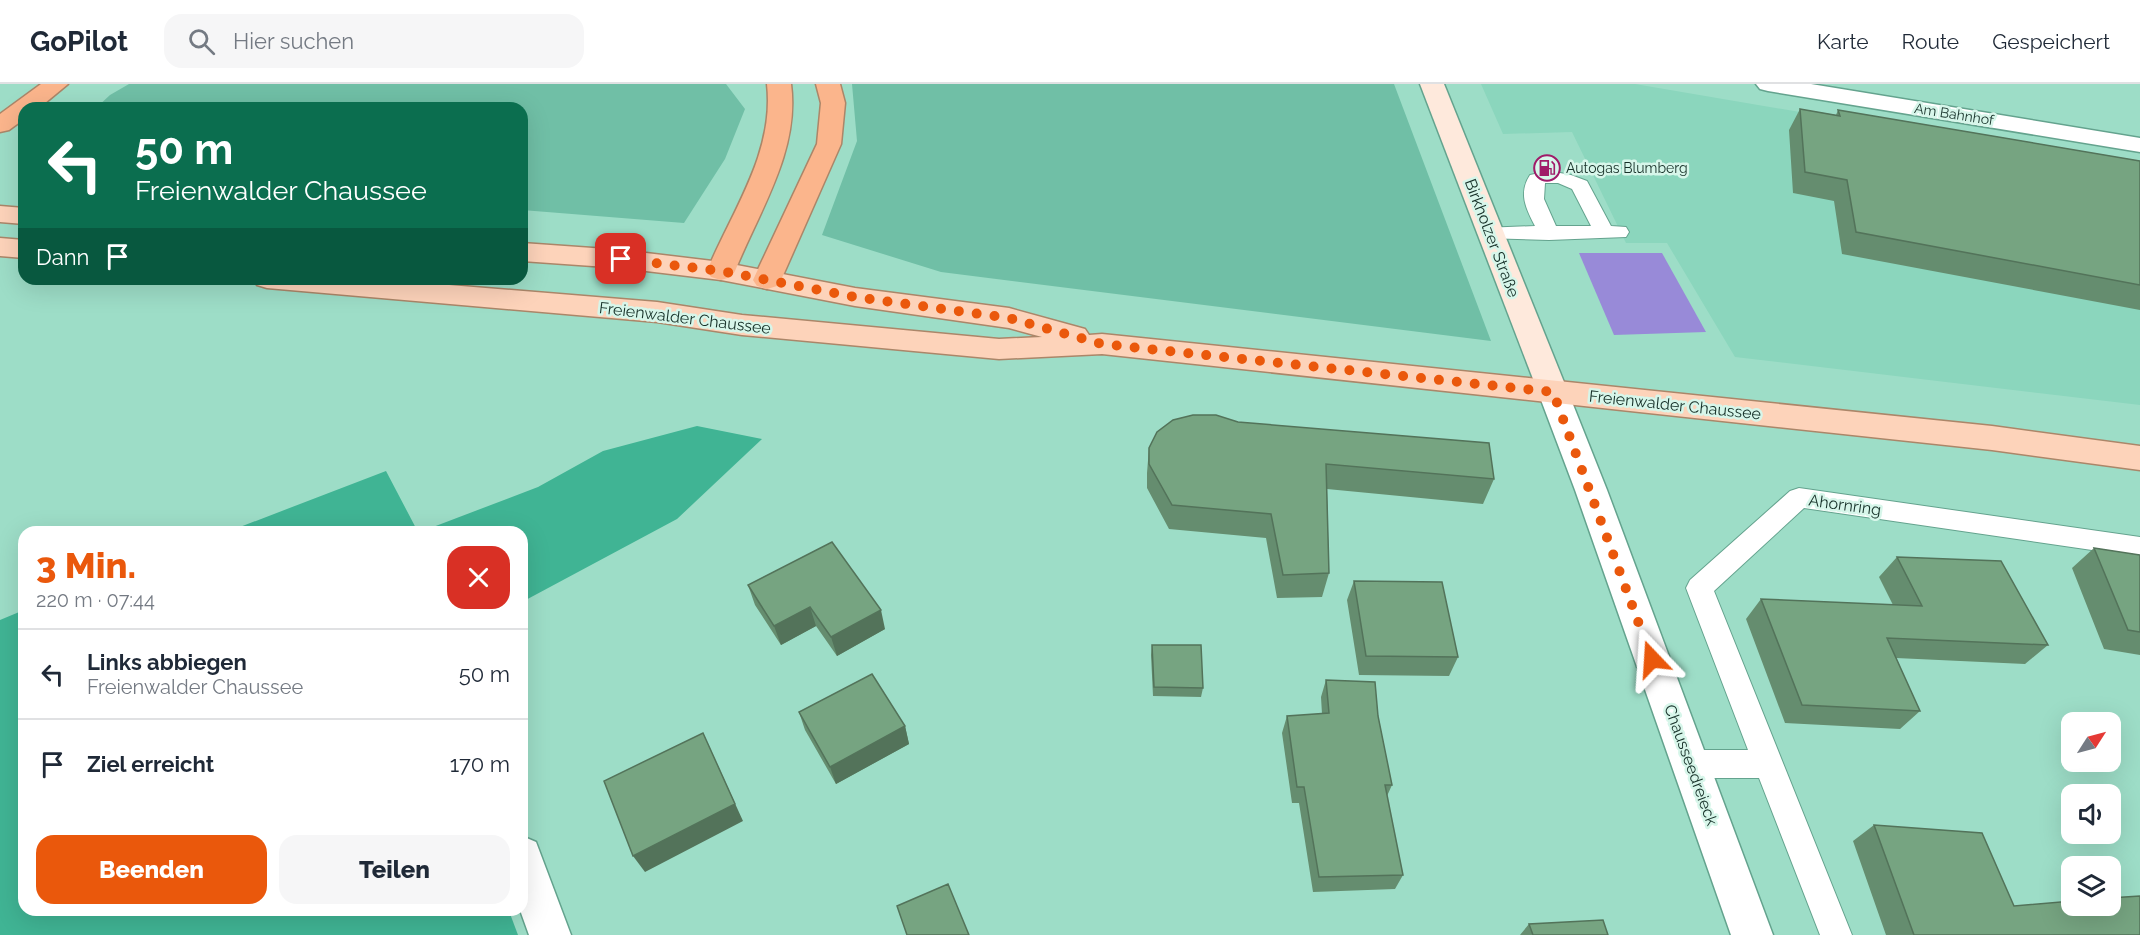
<!DOCTYPE html>
<html lang="de">
<head>
<meta charset="utf-8">
<style>
	body { margin:0; font-family:Raleway,sans-serif; background:#f6f6f7; color:#1f2937; height:100vh; display:flex; flex-direction:column; font-size:22px; white-space:nowrap }
	* { box-sizing:border-box; margin:0 }
	p { font-size:20px; color:#747a83 }
	.icon { flex:none; width:33px; height:33px; fill:none; stroke:currentColor; stroke-width:2; stroke-linecap:round; stroke-linejoin:round }
	.map { position:relative; flex:1; overflow:hidden }
	.drawer { position:absolute; left:18px; top:442px; width:510px; height:390px; display:flex; flex-direction:column; background:#fff; border-radius:18px; box-shadow:0 6px 24px #0002 }
	.drawer>* { flex:none }
	.banner { position:absolute; left:18px; top:18px; width:510px; height:183px; border-radius:18px; box-shadow:0 6px 24px #0002; background:#0b6e4f; color:#fff; overflow:hidden }
	.needle { width:39px; rotate:54deg }
	.controls { position:absolute; left:2061px; top:628px; display:grid; gap:12px }
	.controls a { display:grid; place-items:center; width:60px; height:60px; border-radius:12px; background:#fff; box-shadow:0 6px 24px #0002; font-size:30px }
	.pin { position:absolute; display:grid; place-items:center; width:51px; height:51px; color:#fff; margin:-26px; border-radius:12px; box-shadow:0 3px 9px #0006 }
	.me { position:absolute; width:66px; margin:-33px; rotate:340deg; stroke-linejoin:round; filter:drop-shadow(0 0 4px #0008) }
	.turn { display:flex; align-items:center; gap:21px; height:126px; padding:0 18px; font-size:27px }
	.turn .icon { width:78px; height:78px; stroke-width:2.5 }
	.turn b { display:block; font-size:42px; line-height:51px }
	.then { display:flex; align-items:center; height:57px; padding:0 18px; background:#0003; gap:12px; font-size:22px }
	.round { display:grid; place-items:center; flex:none; width:63px; height:63px; border-radius:18px; background:#f6f6f7 }
	.headline { display:flex; align-items:center; justify-content:space-between; height:102px; padding:0 18px }
	h1 { font-size:36px; font-weight:800; line-height:45px; color:#ea580c }
	.cta { display:flex; gap:12px; margin-top:auto; padding:12px 18px }
	.cta a { flex:1; height:69px; border-radius:18px; background:#ea580c; color:#fff; font-size:24px; font-weight:800; line-height:69px; text-align:center }
	.cta a+a { background:#f6f6f7; color:#1f2937 }
	ul { padding:0; list-style:none }
	li { display:flex; align-items:center; gap:18px; height:90px; padding:0 18px; border-top:2px solid #e0e1e3 }
	li div { flex:1 }
	li b { display:block; font-size:22px }
	li em { font-style:normal }
	header { display:flex; align-items:center; gap:36px; box-sizing:border-box; height:84px; padding:0 30px; background:#fff; border-bottom:2px solid #e0e1e3 }
	header strong { font-size:28px }
	nav { display:flex; gap:33px; margin-inline-start:auto; font-size:21px }
	.search { width:420px; height:54px; background:#f6f6f7; display:flex; align-items:center; gap:15px; box-sizing:border-box; padding:0 21px; border-radius:18px; color:#747a83; font-size:22px }
	.map>svg:first-child { display:block }
</style>
</head>
<body>
<header>
<strong>GoPilot</strong>
<div class="search"><svg class="icon" aria-label="search" viewBox="0 0 24 24"><circle cx="10" cy="10" r="6"/><path d="M15 15l6 6"/></svg>Hier suchen</div>
<nav><a>Karte</a><a>Route</a><a>Gespeichert</a></nav>
</header>
<div class="map">
<svg width="2140" height="851" viewBox="0 0 2140 851">
	<rect width="100%" height="100%" fill="#9dddc7"/>
	<path fill="#8bd6bd" d="M1481,0H1635L2140,86V321L1735,273L1667,159H1626L1572,48L1503,50Z"/>
	<path fill="#70bfa6" d="M129,0H726L745,25L725,75L684,139L522,126V24H96L110,11Z
		M852,0H1394L1491,257L941,188L822,151L857,57Z"/>
	<path fill="#40b494" d="M697,342L762,355L677,435L522,518V448H420L538,403L603,367Z
		M386,387L418,448H227Z
		M24,526V826L509,827L518,851H0V536Z"/>
	<path fill="#988ad8" d="M1579,169H1662L1706,248L1614,251Z"/>
	<g fill="none" stroke-linecap="round" stroke-linejoin="round">
		<g stroke="#64a38e" stroke-width="2">
			<path id="lane" d="M1549,87L1571,91L1587,97L1611,142L1626,143L1629,148L1626,153L1549,156L1483,154L1480,149L1483,144L1535,142C1526,125 1518,109 1530,91ZM1545,99H1558L1572,105L1591,142H1556L1544,115Z
				M1799,404L2140,453V473L1804,424L1714,507L1852,851H1820L1759,694H1691L1680,690L1676,680L1680,670L1691,666H1748L1686,504L1690,496L1790,407Z"/>
		</g>
		<g stroke="#64a38e" stroke-width="3">
			<path id="street" d="M1756,0H1811L2140,54V68L1768,7L1760,5Z
				M1553,297L1564,300L1568,308L1607,406L1773,851H1731L1575,406L1538,308L1542,300Z
				M522,752L536,758L571,851H529L520,826Z"/>
		</g>
		<g stroke="#64a38e" stroke-width="3">
			<path id="secondary" d="M1420,0H1444L1568,308L1564,316L1553,319L1542,316L1538,308Z"/>
		</g>
		<g stroke="#ab8669" stroke-width="3">
			<path id="primary" d="M0,122L24,124V140L0,138Z
				M0,154L24,156V174L0,172Z
				M522,159L621,166L721,178L855,204L1009,224L1085,245L1089,251L1102,250L1992,342L2140,362V386L1992,366L1102,270L999,275L742,251L657,238L267,204L257,201L253,195H376L657,218L742,231L999,255L1042,253L1009,244L855,222L721,196L621,184L522,177Z"/>
		</g>
		<g stroke="#ab8669" stroke-width="3">
			<path id="highway" d="M41,0H68L39,24H24V35L9,46L0,48V30Z
				M767,0H791C800,67 759,127 735,187L731,193L721,196L711,193L707,187C732,127 775,68 767,0Z
				M816,0H840L845,19L841,60L781,196L777,202L767,205L757,202L753,196L817,60L821,19Z"/>
		</g>
		<use href="#lane" fill="#fff" fill-rule="evenodd"/>
		<use href="#street" fill="#fff" fill-rule="evenodd"/>
		<use href="#secondary" fill="#fee9dc" fill-rule="evenodd"/>
		<use href="#primary" fill="#fdd3ba" fill-rule="evenodd"/>
		<use href="#highway" fill="#fbb58c" fill-rule="evenodd"/>
	</g>
	<path fill="#658d6f" d="M1800,25L1836,31L1838,26L2140,77V226L1842,170L1834,117L1793,109L1789,46Z
		M1238,338L1494,395L1483,420L1327,405L1329,489L1322,513L1277,514L1266,454L1169,445L1147,404V389L1149,364Z
		M2094,464L2140,471V571L2104,565L2072,484Z
		M1897,473L2048,561L2025,580L1896,574L1920,627L1900,645L1785,639L1746,535L1761,515L1893,521L1879,493Z
		M1354,497L1458,573L1449,592L1359,591L1347,516Z
		M748,501L885,545L837,572L816,542L781,561L755,521Z
		M1152,561L1203,604L1201,613L1153,612L1151,571Z
		M1326,596L1378,632L1392,701L1387,712L1403,791L1395,805L1313,808L1299,719H1292L1282,649L1287,632L1322,630L1321,613Z
		M799,628L905,642L909,660L836,700L805,646Z
		M1874,741L2014,822L2140,851H1886L1853,757Z
		M1529,840L1608,851H1520Z"/>
	<path fill="#53735a" d="M810,523L816,542L781,561L774,542Z
		M881,526L885,545L837,572L831,553Z
		M905,642L909,660L836,700L830,683Z
		M703,649L743,737L645,788L633,772Z"/>
	<path fill="#76a481" stroke="#53735a" stroke-width="1.5" d="M1800,25L1840,32L1838,26L2140,77V201L1856,148L1847,96L1805,88Z
		M1193,331H1216L1238,338L1489,359L1494,395L1326,380L1329,489L1283,491L1271,430L1172,421L1149,380V364L1157,348L1173,336Z
		M832,458L881,526L831,553L810,523L774,542L748,501Z
		M2094,464L2140,471V548L2128,546Z
		M1897,473L2001,477L2048,561L1887,554L1920,627L1802,621L1761,515L1922,522Z
		M1354,497L1442,498L1458,573L1366,572Z
		M1152,561H1201L1203,604L1154,603Z
		M872,590L905,642L830,683L799,628Z
		M1326,596L1375,598L1378,632L1392,701H1385L1403,791L1319,793L1304,703H1297L1287,632L1329,629Z
		M703,649L735,720L633,772L604,697Z
		M1874,741L1982,749L2014,822L2072,817V822H2110V814L2140,812V851H1914Z
		M948,800L969,851H907L897,822Z
		M1603,836L1608,851H1533L1529,840Z"/>
	<g fill="none" stroke-linecap="round" stroke-linejoin="round">
		<path stroke="#ea580c" stroke-width="10" stroke-dasharray="0 18" d="M621,175L721,187L855,213L1009,234L1102,260L1553,308L1652,575"/>
	</g>
	<defs>
		<g id="fuel-ring" transform="scale(1.35)"><circle r="9.5" fill="#d7f6ea" stroke="#a01b69" stroke-width="1.5"/><path d="M-5.5-6h7V0h2V4h1.3V-2.5L3-4.5l.8-.8L6-3V5H2.5V1h-1V6h-7ZM-4.2-4.7v3.2H.2V-4.7Z" fill="#a01b69"/></g>
	</defs>
	<g fill-rule="evenodd">
		<use href="#fuel-ring" x="1547" y="84"/>
	</g>
	<g text-anchor="middle" dominant-baseline="central" stroke-width="5" stroke-linejoin="round" paint-order="stroke">
		<g font-size="14" fill="#163028" stroke="#d7f6ea">
			<text transform="translate(1954 30) rotate(9)">Am Bahnhof</text>
		</g>
		<g font-size="14" fill="#163028" stroke="#d7f6ea" text-anchor="start">
			<text x="1566" y="84">Autogas Blumberg</text>
		</g>
		<g font-size="16" fill="#163028" stroke="#d7f6ea">
			<text transform="translate(1492 154) rotate(69)">Birkholzer Straße</text>
			<text transform="translate(685 234) rotate(7)">Freienwalder Chaussee</text>
			<text transform="translate(1675 321) rotate(6)">Freienwalder Chaussee</text>
			<text transform="translate(1845 421) rotate(8)">Ahornring</text>
			<text transform="translate(1691 681) rotate(70)">Chausseedreieck</text>
		</g>
	</g>
</svg>
<div class="controls">
<a><svg class="needle" viewBox="-14 -14 28 28"><path d="M0-13l5 13h-10z" fill="#e53935"/><path d="M0 13l5-13h-10z" fill="#747a83"/></svg></a>
<a><svg class="icon" aria-label="sound" viewBox="0 0 24 24"><path d="M4 9h4l5-4v14l-5-4H4zM17 9q2 3 0 6"/></svg></a>
<a><svg class="icon" aria-label="layers" viewBox="0 0 24 24"><path d="M12 4l9 5-9 5-9-5zM3 14l9 5 9-5"/></svg></a>
</div>
<div class="pin" style="left:621px;top:175px;background:#d93025"><svg class="icon" aria-label="arrive" viewBox="0 0 24 24"><path d="M6 21V4h12l-3 4 3 4H6"/></svg></div>
<svg class="me" style="left:1652px;top:575px" viewBox="-20 -20 40 40"><path d="M0-17L14 15 0 8-14 15z" fill="#ea580c" stroke="#fff" stroke-width="4"/></svg>
<div class="banner">
<div class="turn"><svg class="icon" aria-label="left" viewBox="0 0 24 24"><path d="M17 20v-9H6M10 6l-5 5 5 5"/></svg><div><b>50 m</b>Freienwalder Chaussee</div></div>
<div class="then">Dann<svg class="icon" aria-label="arrive" viewBox="0 0 24 24"><path d="M6 21V4h12l-3 4 3 4H6"/></svg></div>
</div>
<section class="drawer">
<div class="headline"><div><h1>3 Min.</h1><p>220 m · 07:44</p></div><a class="round" style="background:#d93025;color:#fff"><svg class="icon" aria-label="close" viewBox="0 0 24 24"><path d="M6 6l12 12M18 6L6 18"/></svg></a></div>
<ul>
<li><svg class="icon" aria-label="left" viewBox="0 0 24 24"><path d="M17 20v-9H6M10 6l-5 5 5 5"/></svg><div><b>Links abbiegen</b><p>Freienwalder Chaussee</p></div><em>50 m</em></li>
<li><svg class="icon" aria-label="arrive" viewBox="0 0 24 24"><path d="M6 21V4h12l-3 4 3 4H6"/></svg><div><b>Ziel erreicht</b></div><em>170 m</em></li>
</ul>
<div class="cta"><a>Beenden</a><a>Teilen</a></div>
</section>
</div>
</body>
</html>
